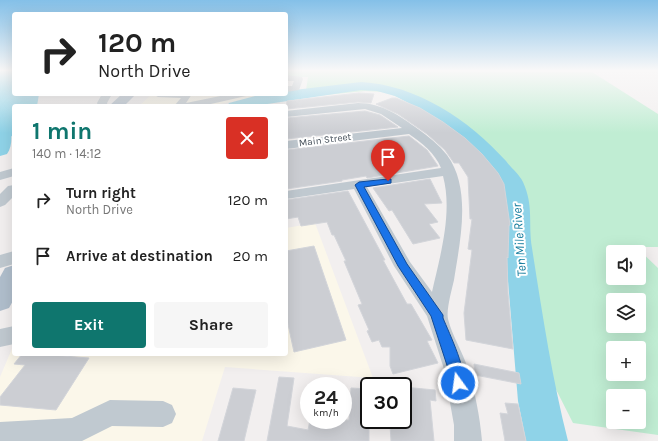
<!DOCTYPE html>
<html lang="en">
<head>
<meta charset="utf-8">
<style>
	body { margin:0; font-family:Karla,sans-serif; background:#f6f6f6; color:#222; height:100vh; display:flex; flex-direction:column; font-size:15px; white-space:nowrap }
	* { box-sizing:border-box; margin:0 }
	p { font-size:13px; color:#767676 }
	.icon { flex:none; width:22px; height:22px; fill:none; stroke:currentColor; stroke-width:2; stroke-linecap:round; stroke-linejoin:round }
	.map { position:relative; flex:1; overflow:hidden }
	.drawer { position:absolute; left:12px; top:104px; width:276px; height:252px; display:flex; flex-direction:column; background:#fff; border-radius:4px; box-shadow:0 4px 16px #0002 }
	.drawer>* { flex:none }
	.top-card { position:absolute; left:12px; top:12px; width:276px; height:84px; border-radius:4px; box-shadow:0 4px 16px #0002; background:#fff; color:#222; overflow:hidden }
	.tools { position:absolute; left:606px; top:245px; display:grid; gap:8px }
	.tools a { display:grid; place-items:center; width:40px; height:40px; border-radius:4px; background:#fff; box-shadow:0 4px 16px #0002; font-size:20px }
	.speed { position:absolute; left:300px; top:377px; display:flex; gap:8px; font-size:20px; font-weight:700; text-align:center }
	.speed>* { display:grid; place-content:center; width:52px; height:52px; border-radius:50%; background:#fff; box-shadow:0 4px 16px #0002; line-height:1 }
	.speed small { font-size:10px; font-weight:400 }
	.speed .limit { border:2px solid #111; border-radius:6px; background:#fff; color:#111 }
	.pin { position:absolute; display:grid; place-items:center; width:34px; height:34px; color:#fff; margin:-41px -17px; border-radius:50% 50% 50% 0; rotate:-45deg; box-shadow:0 0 4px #0007 }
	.pin .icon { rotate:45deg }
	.me { position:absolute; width:44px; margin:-22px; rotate:346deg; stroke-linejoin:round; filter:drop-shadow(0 0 3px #0008) }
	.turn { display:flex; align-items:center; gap:14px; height:84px; padding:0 20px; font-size:18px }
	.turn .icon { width:52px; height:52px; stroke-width:2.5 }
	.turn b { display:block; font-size:28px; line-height:34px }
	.round { display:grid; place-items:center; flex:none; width:42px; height:42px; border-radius:4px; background:#f6f6f6 }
	.summary { display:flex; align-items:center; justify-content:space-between; height:68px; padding:0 20px }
	h1 { font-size:24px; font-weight:700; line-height:30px; color:#0f766e }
	.cta { display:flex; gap:8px; margin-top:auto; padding:8px 20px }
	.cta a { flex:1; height:46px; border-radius:4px; background:#0f766e; color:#fff; font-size:16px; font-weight:700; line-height:46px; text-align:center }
	.cta a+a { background:#f6f6f6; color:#222 }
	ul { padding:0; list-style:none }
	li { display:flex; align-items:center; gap:12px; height:56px; padding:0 20px }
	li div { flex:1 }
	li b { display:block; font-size:15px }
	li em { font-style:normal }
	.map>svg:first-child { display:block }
</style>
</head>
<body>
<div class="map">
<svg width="658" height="441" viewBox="0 0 658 441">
	<rect width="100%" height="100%" fill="#f2efef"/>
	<path fill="#fbf7ea" d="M152,94H269L210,106H139Z
		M315,223L373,378L225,367L202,441H0V377L14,344V354H286V228Z"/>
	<path fill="#c0edd3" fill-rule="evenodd" d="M286,71L592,72L658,114V247H636L658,268V435L573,423L533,344L511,246L508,187L463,133L422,107L385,92L365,91L305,97L308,77H286ZM613,252H639V278H613ZM613,300H639V326H613ZM613,348H639V374H613ZM613,396H639V422H613Z"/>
	<path fill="#8fd3e8" d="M0,71H14V94H39L37,106H14V135L0,142Z"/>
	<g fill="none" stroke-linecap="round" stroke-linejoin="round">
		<path fill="#8fd3e8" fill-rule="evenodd" d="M361,82C417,85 469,120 506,161C511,168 519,174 523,182C534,206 528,224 532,248C542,312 552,378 568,441H526L518,401L505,245L507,208L501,183L480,156L454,131L420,109L395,96L377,91L361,90L254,106H227L229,103L259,95L286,94V91Z
			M0,108L6,110L8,113C10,126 15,143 7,154L0,156Z"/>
	</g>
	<path fill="#ccced3" stroke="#d3d5da" d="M359,93L374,94L371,103L358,102L286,109L287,101Z
		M392,98H396L420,108L443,122L465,138L482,154L498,173L504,184L510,225H509L508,258L507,257L508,293L513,349L466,340L464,313L472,250L468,249L472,219H470L468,177L459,163H454L445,150L427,134L398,114L376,104Z
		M365,111L380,115L398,127L286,139V118Z
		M409,136L427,150L438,166L367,178L366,176L342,180V181L286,189V150Z
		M430,179L442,203L424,204L438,222L429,224L440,238L413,244L392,210L389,211L373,188Z
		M348,191L385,260H383L402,295L407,304H411L432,340L427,341L438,363L393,374L390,366V347H382L379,340L372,342L367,331L369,330L358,305L362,304L344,261H346L334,235H332L327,222L301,226L298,217L286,219V200Z
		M314,246L346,340L294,352L286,315V251Z
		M22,354H38L89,358L56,410L0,405V397L25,365L14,364Z
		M474,364L519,373L521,384L475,375Z
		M279,377L294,378L287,426L308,430L310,420H349L351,388L369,389V441H267Z
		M403,387L435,390L436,401L430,400L434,441H391L390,425L403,427Z
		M233,388L256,390L244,441H218Z
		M505,403L518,404L526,441H505L500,413L508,414Z"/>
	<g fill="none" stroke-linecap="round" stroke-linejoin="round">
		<path fill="#c0c9d0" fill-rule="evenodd" d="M286,75L302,77L303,79L299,90L286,92V86H292L294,81H286Z
			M102,94H112L107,103L108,106H98L97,103Z
			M153,94H192L186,103L230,94H248L246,96L202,106H174L181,98L158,97Z
			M358,103C382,103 400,116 418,129C429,137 439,145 447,155C472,189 460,241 454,280C452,289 446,310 448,319C452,336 463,352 468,369C475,392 480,417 482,441H454V425L444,369L427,316L394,266L354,189L286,199V191L441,168C435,153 422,143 409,134L286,149V141L402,128L381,114L365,109L286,117V111ZM443,176C453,213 440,256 432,292L410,262L367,187Z
			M14,168V176L0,180V172Z
			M14,185V196L5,205L0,207V194L8,186Z
			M14,251V264L0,268V255Z
			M14,326V344L0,347V329Z
			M110,400L163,401L172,405L176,414L172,423L163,427L112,426L82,441H0V422L72,418Z"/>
		<path fill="#b0becc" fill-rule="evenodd" d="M122,94H136L124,106H109Z
			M14,265V299L9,308L0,311V277L5,268Z"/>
	</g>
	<linearGradient id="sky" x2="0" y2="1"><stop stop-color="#84c0e8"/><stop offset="0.53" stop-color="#f9f8f8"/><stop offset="1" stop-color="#f9f8f8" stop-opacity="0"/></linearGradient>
	<rect width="658" height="133" fill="url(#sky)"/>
	<path fill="#1a73e8" stroke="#114b97" d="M388,179H391V183L364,187L407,264L443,315V318C449,333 469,374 463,387L458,389L454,387L431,316L398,266L355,185L359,182Z"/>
	<g text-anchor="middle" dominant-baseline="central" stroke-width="4" stroke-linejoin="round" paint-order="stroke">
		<g font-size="10" fill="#48525c" stroke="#fff">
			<text transform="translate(325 140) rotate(-7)">Main Street</text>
		</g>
		<g font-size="13" font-style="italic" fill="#137b9c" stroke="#fff">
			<text transform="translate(519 240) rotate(-94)">Ten Mile River</text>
		</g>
	</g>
</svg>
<div class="tools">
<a><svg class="icon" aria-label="sound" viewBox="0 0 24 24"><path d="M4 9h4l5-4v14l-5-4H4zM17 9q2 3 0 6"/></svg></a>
<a><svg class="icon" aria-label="layers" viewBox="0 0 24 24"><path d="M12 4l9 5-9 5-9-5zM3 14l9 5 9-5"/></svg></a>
<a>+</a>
<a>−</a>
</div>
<div class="speed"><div>24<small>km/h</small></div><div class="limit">30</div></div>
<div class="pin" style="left:388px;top:181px;background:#d93025"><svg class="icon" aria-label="arrive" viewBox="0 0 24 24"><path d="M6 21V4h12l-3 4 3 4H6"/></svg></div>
<svg class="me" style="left:458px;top:383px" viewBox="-20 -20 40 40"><circle r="17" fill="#1a73e8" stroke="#fff" stroke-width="3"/><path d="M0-11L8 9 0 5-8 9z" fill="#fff"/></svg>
<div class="top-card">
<div class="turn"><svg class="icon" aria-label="right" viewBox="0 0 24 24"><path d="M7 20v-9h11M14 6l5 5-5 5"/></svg><div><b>120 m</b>North Drive</div></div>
</div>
<section class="drawer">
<div class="summary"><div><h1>1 min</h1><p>140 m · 14:12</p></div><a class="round" style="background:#d93025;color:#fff"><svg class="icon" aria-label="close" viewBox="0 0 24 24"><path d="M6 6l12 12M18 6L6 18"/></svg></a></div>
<ul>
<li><svg class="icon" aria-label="right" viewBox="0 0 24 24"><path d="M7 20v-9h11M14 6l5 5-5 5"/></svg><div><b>Turn right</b><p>North Drive</p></div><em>120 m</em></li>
<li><svg class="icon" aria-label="arrive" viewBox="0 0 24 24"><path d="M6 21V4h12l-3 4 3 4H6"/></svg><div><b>Arrive at destination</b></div><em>20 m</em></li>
</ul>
<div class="cta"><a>Exit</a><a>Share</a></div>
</section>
</div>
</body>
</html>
